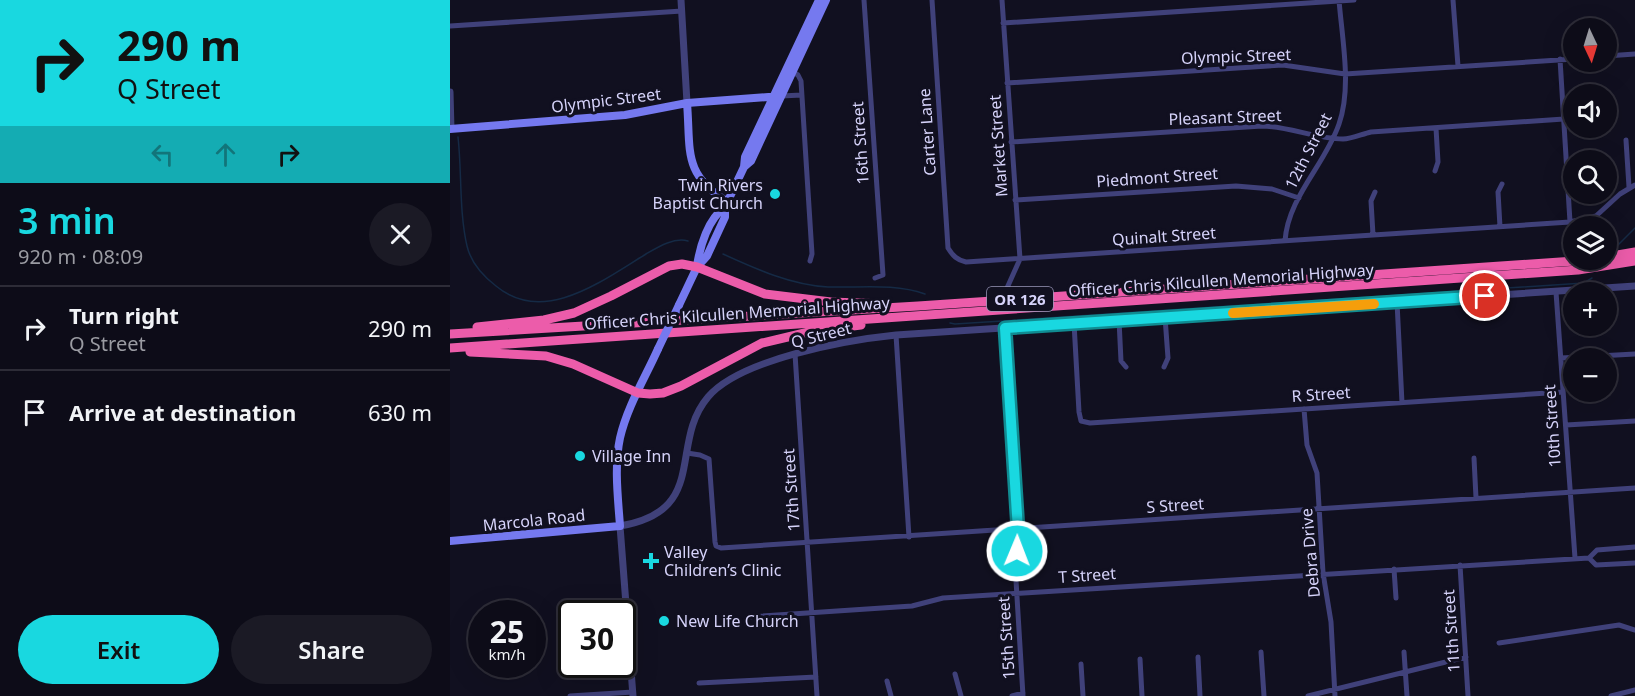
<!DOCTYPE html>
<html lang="en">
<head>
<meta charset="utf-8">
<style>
	body { margin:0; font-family:"Noto Sans",sans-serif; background:#1b1a25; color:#f1f3f6; height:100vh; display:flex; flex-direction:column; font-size:22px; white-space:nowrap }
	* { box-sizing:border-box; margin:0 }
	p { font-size:20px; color:#9a9ba2 }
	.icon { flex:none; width:33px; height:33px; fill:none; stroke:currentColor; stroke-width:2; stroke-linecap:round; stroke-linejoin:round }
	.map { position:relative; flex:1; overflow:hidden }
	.details { display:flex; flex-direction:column; background:#0d0c18; width:450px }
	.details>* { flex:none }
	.banner { background:#19d8e0; color:#111; overflow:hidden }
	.needle { width:39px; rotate:176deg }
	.controls { position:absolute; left:1113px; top:18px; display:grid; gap:12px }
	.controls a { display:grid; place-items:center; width:54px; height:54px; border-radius:50%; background:#0d0c18; box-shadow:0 6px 24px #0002,0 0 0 2px #2d2c37; font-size:30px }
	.speed { position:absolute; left:18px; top:600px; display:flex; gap:12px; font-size:30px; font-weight:700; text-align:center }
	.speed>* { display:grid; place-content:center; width:78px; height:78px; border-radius:50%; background:#0d0c18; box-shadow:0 6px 24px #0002,0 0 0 2px #2d2c37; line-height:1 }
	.speed small { font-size:15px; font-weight:400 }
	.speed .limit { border:3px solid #111; border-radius:9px; background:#fff; color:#111 }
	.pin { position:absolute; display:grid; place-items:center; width:51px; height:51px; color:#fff; margin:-26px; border:3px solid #fff; border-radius:50%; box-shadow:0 2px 6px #0007 }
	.me { position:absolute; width:66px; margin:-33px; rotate:1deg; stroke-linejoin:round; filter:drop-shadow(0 0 4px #0008) }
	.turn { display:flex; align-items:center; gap:21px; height:126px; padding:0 18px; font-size:27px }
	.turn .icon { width:78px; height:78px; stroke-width:2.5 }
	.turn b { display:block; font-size:42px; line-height:51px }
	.lanes { display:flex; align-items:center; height:57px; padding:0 18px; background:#0003; justify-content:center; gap:30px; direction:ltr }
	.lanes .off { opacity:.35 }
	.round { display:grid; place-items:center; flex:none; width:63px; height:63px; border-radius:32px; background:#1b1a25 }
	.head { display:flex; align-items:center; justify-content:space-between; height:102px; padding:0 18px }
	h1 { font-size:36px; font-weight:600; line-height:45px; color:#19d8e0 }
	.primary-button { display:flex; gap:12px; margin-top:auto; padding:12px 18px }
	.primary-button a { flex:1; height:69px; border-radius:36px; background:#19d8e0; color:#111; font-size:24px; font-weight:600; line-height:69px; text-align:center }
	.primary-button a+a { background:#1b1a25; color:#f1f3f6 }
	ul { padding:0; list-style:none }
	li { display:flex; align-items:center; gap:18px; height:84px; padding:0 18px; border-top:2px solid #2d2c37 }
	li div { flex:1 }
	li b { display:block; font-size:22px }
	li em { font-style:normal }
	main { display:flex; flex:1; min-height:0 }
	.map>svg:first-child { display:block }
</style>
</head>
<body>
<main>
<section class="details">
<div class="banner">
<div class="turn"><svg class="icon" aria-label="right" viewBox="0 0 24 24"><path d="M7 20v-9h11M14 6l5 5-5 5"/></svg><div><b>290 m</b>Q Street</div></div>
<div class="lanes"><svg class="icon off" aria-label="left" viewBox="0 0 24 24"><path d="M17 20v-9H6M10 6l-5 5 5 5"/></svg><svg class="icon off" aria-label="ahead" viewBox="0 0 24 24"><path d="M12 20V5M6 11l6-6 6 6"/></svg><svg class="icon" aria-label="right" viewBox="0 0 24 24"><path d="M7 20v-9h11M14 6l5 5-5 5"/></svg></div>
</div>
<div class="head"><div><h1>3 min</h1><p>920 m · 08:09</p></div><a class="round"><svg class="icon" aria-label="close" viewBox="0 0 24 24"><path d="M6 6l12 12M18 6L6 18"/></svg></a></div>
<ul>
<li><svg class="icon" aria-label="right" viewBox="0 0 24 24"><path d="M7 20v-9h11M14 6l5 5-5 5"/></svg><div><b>Turn right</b><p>Q Street</p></div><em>290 m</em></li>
<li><svg class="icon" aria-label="arrive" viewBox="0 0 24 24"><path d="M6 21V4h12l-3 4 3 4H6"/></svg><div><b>Arrive at destination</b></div><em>630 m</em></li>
</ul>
<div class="primary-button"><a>Exit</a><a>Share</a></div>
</section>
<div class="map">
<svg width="1185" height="696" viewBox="0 0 1185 696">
	<rect width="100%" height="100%" fill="#111020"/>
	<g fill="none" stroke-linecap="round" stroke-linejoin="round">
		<path stroke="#152a45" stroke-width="1.5" d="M8,137C12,173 9,211 17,246C21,263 33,276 46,286C94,326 153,280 196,254C208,247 224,237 238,241
			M1166,247L1185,228
			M273,254C306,269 341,285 378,287C410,288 444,283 475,294
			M500,323L505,324L1134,283L1142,278"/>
		<path stroke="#40417a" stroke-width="5" d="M414,0L433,275L425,278
			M482,0L498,248C503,256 507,260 516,262L1120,222L1146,216L1170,194L1185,185
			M552,0L570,259L557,288
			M1003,0L1008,66
			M553,23L904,0
			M0,26L232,11
			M1156,56L1185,54
			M1110,59L1120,222
			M343,72L348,75L351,81L362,254L360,261
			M557,83L833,65L895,74L1124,59
			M331,96L352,95
			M1176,140L1179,187
			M561,142L812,126C839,126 865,139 893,139C902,139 912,134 921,132L1114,119
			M985,171L988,162L986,128
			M565,200L786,186L822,189L849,198
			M1050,227L1048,192L1052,184
			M923,235L921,201L925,192
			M835,241C838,197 875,165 889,124C902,87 892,39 889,0
			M1106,292L1125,558
			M947,302L952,403
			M669,320L671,361L676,367
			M624,323L629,412L631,421L640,423L1113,392
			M554,328L569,538L565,564L573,696
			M446,335L459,537
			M345,354L367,696
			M1111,358L1185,354
			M714,367L718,358L715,317
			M854,409L857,445L867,473L873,573L881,622L885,696
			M1116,425L1185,421
			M237,453L250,455L259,459L265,542L266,546L271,548L1185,488
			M1024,458L1026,498
			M1139,558L1146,565L1185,563
			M1010,565L1018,696
			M944,569L946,598
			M298,617L462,606L493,598L1139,558L1147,550L1185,547
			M1049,643L1169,625L1185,630
			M811,652L814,696
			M954,652L957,696
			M748,657L750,696
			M690,659L692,696
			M631,664L633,696
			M505,674L511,696
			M437,681L441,696
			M249,683L366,677
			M120,696L183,692
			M562,696L573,693
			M858,696L1016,657
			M1161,696L1185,690"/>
		<path stroke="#40417a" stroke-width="7" d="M231,0L237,103
			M0,92L1,129
			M183,696L170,526C260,511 218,444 258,397C290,359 397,340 446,335L1185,286"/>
		<path stroke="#7579ef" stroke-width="8" d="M237,103C241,151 232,174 278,202
			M0,129L175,115L237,103L331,96
			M294,167L301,161L376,0
			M247,266C250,246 258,219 275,207
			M229,305L247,267L257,256L275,217V207L294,167L295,157L369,0
			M0,541L170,526C168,498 164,466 170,438C177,407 195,378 208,349"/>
		<path stroke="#ec5caa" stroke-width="9" d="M1156,257L1185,252
			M27,327L94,320L124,313L161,296L219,266L232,264L247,267L315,294L381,302L435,304
			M0,334L468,306L1139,260
			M0,348L1128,270L1185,261
			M20,352L96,356L123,364L188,393L200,394L213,393L231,386L312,343L363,331L411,325"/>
		<path stroke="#7579ef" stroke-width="8" d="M208,349L229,305"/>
	</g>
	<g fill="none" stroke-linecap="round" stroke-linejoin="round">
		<g stroke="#108c92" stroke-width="15">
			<path id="route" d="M567,551L568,530L555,328L1035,296"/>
		</g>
		<use href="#route" stroke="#19d8e0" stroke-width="10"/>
		<path stroke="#f59e0b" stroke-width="10" d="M783,313L924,304"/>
	</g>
	<g fill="#19d8e0" stroke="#111020" stroke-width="2">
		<circle cx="325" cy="194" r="6"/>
		<circle cx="130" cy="456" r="6"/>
		<path d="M198 552h6v6h6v6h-6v6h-6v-6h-6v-6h6z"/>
		<circle cx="214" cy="621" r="6"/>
	</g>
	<g text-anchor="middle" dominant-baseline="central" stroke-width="6" stroke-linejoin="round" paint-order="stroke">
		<rect fill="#111020" stroke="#9b98b9" stroke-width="1.5" x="537" y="287" width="66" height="24" rx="4.5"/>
		<g font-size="15" font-weight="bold" fill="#d6d3fa">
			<text x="570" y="299">OR 126</text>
		</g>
		<g font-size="16" fill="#d6d3fa" stroke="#111020">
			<text transform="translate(786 56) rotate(-2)">Olympic Street</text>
			<text transform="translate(156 100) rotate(-7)">Olympic Street</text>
			<text transform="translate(775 117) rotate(-2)">Pleasant Street</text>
			<text transform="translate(477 132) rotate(-94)">Carter Lane</text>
			<text transform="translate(410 143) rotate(-94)">16th Street</text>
			<text transform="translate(548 146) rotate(-94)">Market Street</text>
			<text transform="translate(858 151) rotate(-63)">12th Street</text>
			<text transform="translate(707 177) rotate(-4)">Piedmont Street</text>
			<text transform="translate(714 236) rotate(-4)">Quinalt Street</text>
			<text transform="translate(771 280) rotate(-4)">Officer Chris Kilcullen Memorial Highway</text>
			<text transform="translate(287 313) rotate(-4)">Officer Chris Kilcullen Memorial Highway</text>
			<text transform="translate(371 335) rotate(-14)">Q Street</text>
			<text transform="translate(871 394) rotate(-4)">R Street</text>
			<text transform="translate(1102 426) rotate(-94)">10th Street</text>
			<text transform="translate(341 490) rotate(-94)">17th Street</text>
			<text transform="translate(725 505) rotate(-4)">S Street</text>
			<text transform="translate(84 520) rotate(-6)">Marcola Road</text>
			<text transform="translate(860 553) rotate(-95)">Debra Drive</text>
			<text transform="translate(637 575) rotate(-4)">T Street</text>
			<text transform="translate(1001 631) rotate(-94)">11th Street</text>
			<text transform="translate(556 638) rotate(-94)">15th Street</text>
		</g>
		<g font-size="16" fill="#d6d3fa" stroke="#111020" text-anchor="start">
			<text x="313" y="185" text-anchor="end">Twin Rivers<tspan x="313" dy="18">Baptist Church</tspan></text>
			<text x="142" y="456">Village Inn</text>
			<text x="214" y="552">Valley<tspan x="214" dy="18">Children’s Clinic</tspan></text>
			<text x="226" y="621">New Life Church</text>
		</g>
	</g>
</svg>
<div class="controls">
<a><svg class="needle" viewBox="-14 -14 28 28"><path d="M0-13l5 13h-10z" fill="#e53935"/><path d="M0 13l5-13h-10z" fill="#9a9ba2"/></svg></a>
<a><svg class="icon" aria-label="sound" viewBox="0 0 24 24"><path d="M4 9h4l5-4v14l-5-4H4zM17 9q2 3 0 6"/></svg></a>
<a><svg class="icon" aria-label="search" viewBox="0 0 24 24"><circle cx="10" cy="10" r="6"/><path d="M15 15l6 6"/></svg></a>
<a><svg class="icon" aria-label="layers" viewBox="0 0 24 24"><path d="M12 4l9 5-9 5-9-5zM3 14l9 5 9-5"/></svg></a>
<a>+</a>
<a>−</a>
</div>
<div class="speed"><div>25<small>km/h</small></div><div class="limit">30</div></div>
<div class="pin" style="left:1035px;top:296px;background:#d93025"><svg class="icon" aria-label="arrive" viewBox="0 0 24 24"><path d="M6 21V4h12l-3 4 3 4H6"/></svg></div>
<svg class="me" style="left:567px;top:551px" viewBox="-20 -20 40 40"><circle r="17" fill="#19d8e0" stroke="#fff" stroke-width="3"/><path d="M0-11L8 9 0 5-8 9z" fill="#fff"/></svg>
</div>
</main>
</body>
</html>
